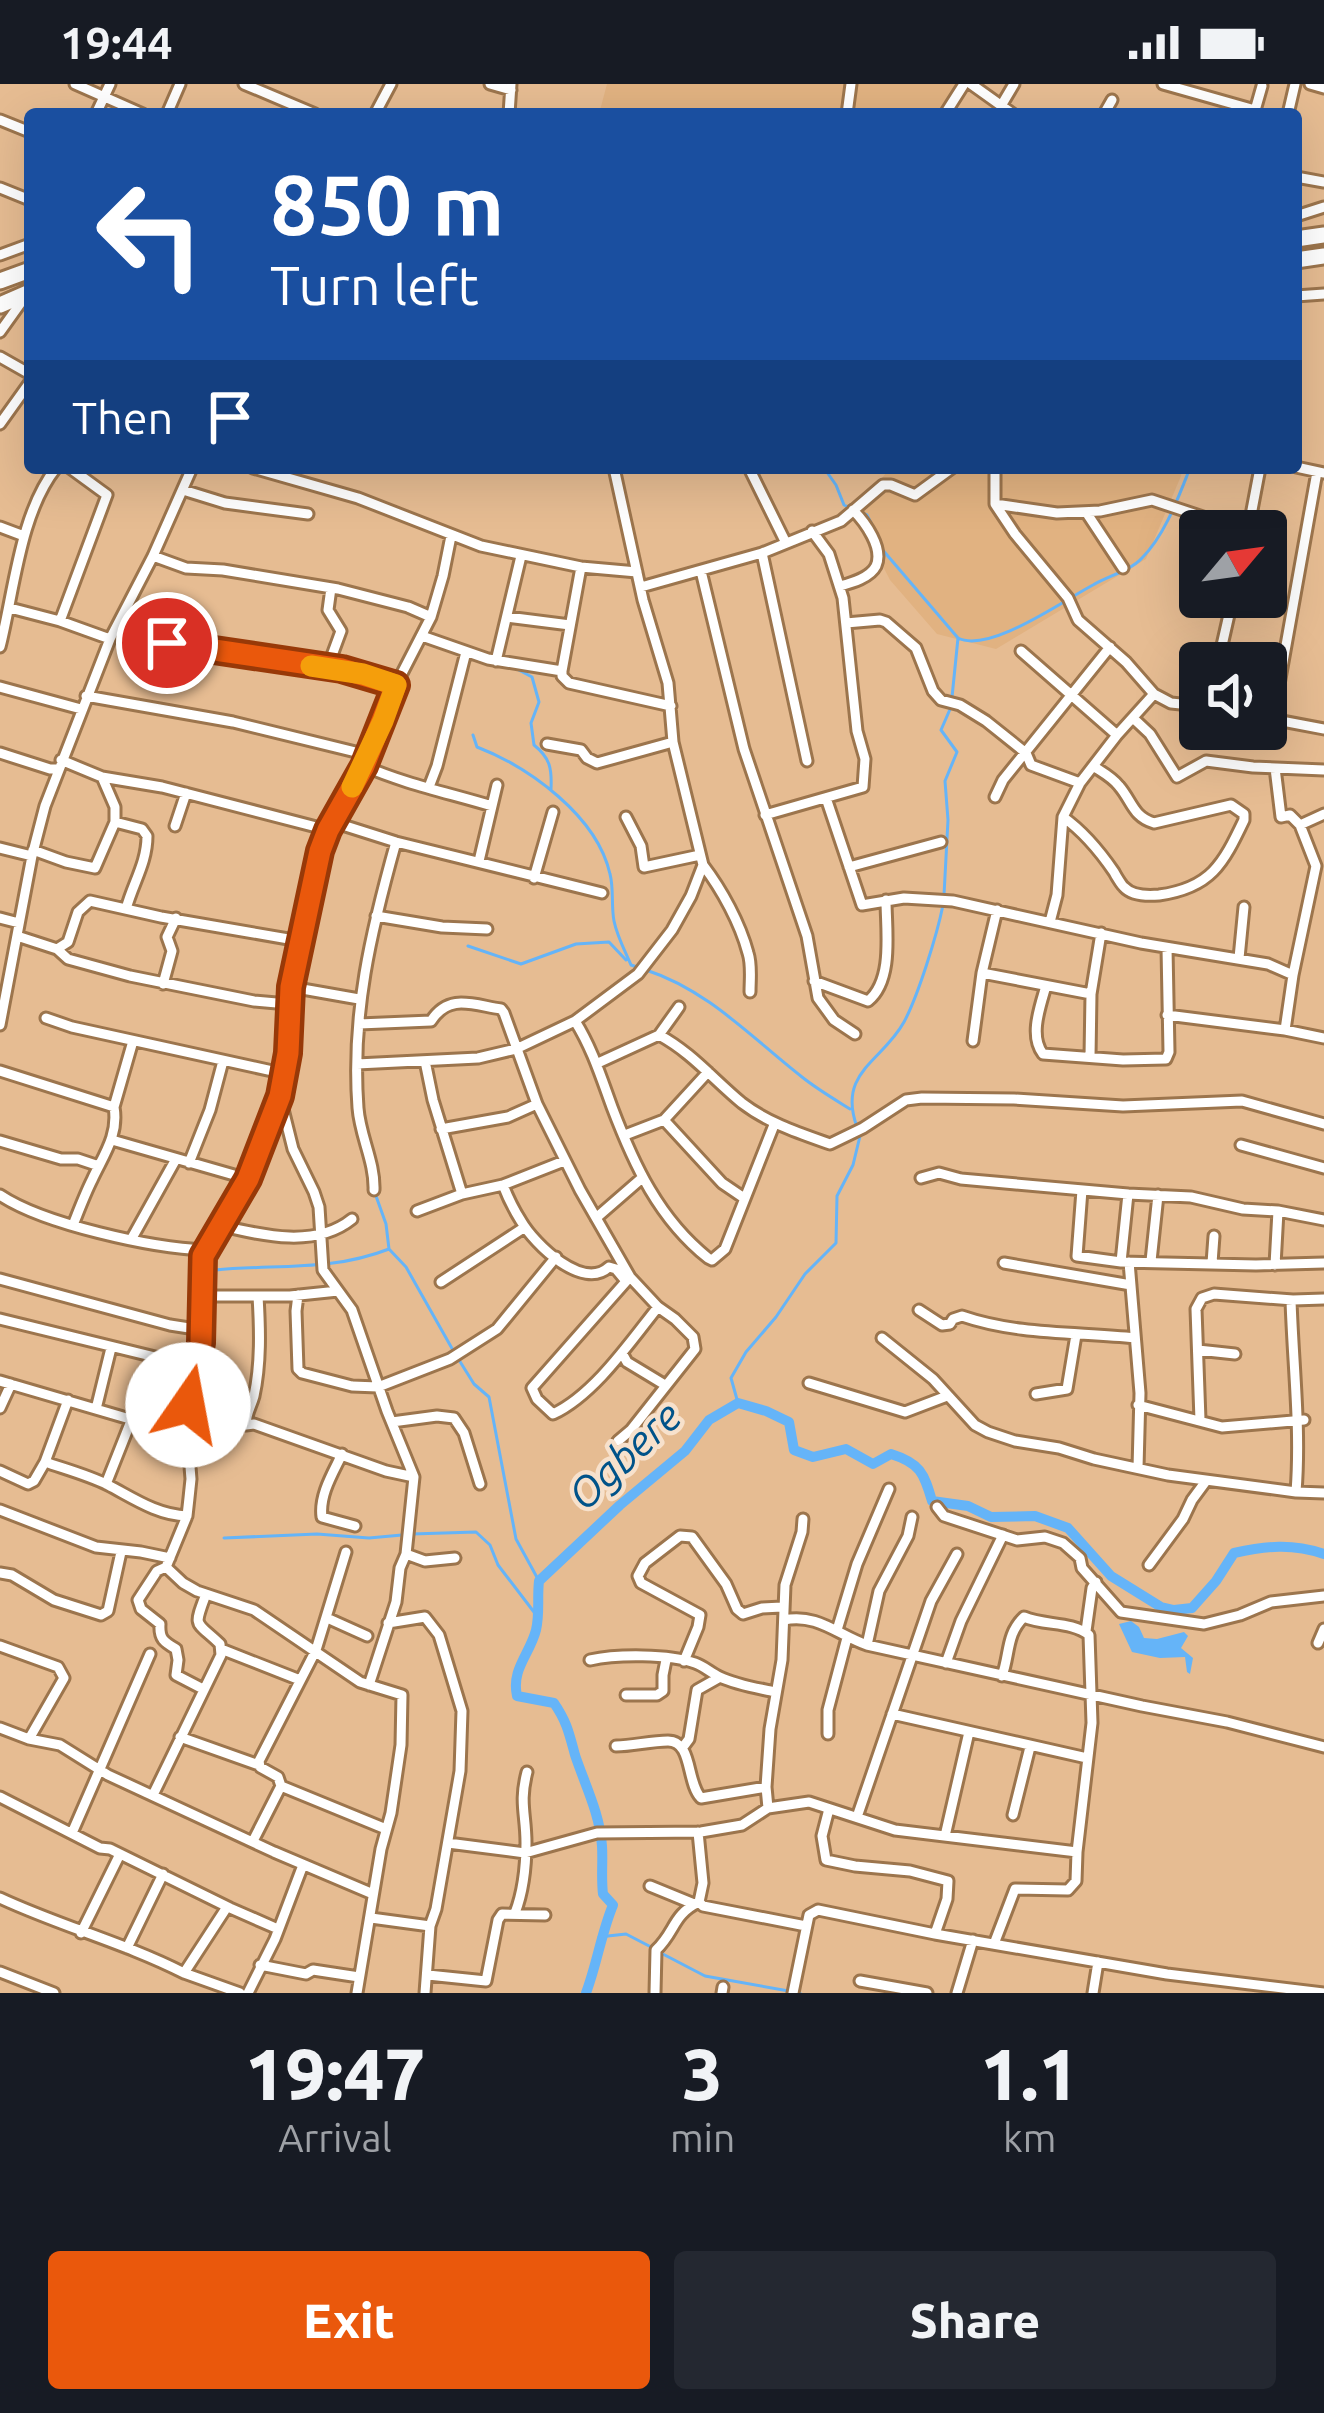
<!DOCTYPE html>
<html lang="en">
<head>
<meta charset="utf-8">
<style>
	body { margin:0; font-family:Ubuntu,sans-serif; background:#242831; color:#f1f3f6; height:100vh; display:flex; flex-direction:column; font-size:45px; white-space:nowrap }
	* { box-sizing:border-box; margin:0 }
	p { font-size:39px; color:#9ea1a6 }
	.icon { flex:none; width:66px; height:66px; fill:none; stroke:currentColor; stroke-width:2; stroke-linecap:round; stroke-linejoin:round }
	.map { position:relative; height:1909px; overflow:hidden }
	.sheet { display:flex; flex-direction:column; background:#171b24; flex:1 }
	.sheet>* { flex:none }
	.top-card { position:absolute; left:24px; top:24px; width:1278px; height:366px; border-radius:12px; box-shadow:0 12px 48px #0002; background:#1a4fa0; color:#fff; overflow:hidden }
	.needle { width:78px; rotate:61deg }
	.controls { position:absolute; left:1179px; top:426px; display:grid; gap:24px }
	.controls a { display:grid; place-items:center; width:108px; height:108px; border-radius:12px; background:#171b24; box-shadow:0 12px 48px #0002; font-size:60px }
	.pin { position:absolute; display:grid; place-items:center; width:102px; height:102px; color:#fff; margin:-51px; border:6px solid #fff; border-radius:50%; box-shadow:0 3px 12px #0007 }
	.me { position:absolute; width:132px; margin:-66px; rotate:12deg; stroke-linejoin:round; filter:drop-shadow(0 0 9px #0008) }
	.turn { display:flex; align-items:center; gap:42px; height:252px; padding:0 48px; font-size:54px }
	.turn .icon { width:156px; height:156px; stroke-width:2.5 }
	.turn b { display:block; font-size:84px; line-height:102px }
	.then { display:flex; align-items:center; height:114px; padding:0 48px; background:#0003; gap:24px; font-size:45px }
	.eta { display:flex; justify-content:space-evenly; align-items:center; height:204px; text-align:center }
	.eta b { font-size:72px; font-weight:800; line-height:84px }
	.cta { display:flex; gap:24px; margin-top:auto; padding:24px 48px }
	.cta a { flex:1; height:138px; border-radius:12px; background:#ea580c; color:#fff; font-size:48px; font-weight:800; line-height:138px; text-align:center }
	.cta a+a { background:#242831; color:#f1f3f6 }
	.status { display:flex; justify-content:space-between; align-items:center; height:84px; padding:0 60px; background:#171b24; direction:ltr }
	.status svg { height:33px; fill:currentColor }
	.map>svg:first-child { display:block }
</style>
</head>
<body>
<div class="status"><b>19:44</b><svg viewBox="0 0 49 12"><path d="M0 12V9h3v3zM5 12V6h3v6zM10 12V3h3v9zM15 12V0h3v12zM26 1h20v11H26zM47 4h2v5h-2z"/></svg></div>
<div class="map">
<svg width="1324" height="1909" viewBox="0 0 1324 1909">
	<rect width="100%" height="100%" fill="#e6bc92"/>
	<path fill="#e1b281" d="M607,0H960L941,30H599Z
		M890,384H1182L1181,392L1146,475L996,565L937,550L890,496L855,428Z"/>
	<path fill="#65b4f8" d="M1131,1537L1139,1543L1144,1554L1157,1555L1184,1548L1188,1552L1181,1564L1193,1574L1190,1590L1187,1588L1185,1573L1160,1574L1132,1568L1119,1540Z"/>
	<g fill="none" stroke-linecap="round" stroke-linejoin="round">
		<path stroke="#65b4f8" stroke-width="3" d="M824,384L836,401L844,421L853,425
			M862,429L867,431L876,449
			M881,464L958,554L951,623L941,646L957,668L945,697L948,736L944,811
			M958,554C989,570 1064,516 1093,501C1108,492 1130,487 1142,474C1165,451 1178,414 1190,384
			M515,584L532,593L539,618L531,639L534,661C550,674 552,684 551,705
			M473,651L477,663C529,683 597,732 610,790C614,805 611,822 614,837C617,852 625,867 631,881L637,883
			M468,862L521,880L576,860L609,858L626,876
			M646,886C708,906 752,954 802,993C817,1005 834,1015 850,1025
			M857,1043C837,988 882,978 904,938C918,912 937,851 943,821
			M376,1112L386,1140L389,1165L406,1183L454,1268
			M215,1186C276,1180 330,1188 389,1165
			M459,1276L474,1300L489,1313L516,1455L539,1497
			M738,1319L731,1294L746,1268L776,1233L805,1190L836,1159L837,1112L853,1081L860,1052
			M412,1450L476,1448L490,1461L498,1481L537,1532
			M224,1454L317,1450L369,1454L402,1451
			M599,1853L626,1850L651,1863
			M659,1868L705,1892L800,1909"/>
		<path stroke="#65b4f8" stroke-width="10" d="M586,1909C597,1880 601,1850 613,1821L603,1810C601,1794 603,1778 602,1762C600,1730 585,1701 575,1671C569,1649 567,1638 554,1619L517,1612C511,1585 530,1570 536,1546C540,1529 537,1514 539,1497L620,1421L685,1367L709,1336L738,1319L766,1327L789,1338L794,1366L813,1373L846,1365L873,1380L891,1370C920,1379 924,1389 932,1417L968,1422L991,1433L1035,1432L1068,1444L1111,1492L1161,1523L1174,1526L1192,1524L1216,1497L1234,1469C1266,1462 1292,1459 1324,1470"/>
		<g stroke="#9c754d" stroke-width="15">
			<path id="minor" d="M75,0L143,30
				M244,0L315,30
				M490,0L511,6
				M971,0L1013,30
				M1163,0L1255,26
				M1310,0L1324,4
				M1001,22L1014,0
				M96,30L110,0
				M167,30L180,0
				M375,30L391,0
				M509,30L511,0
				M847,30L851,0
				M945,30L964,0
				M1104,30L1112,16
				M1254,30L1262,2
				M1288,30L1295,0
				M0,36L30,48
				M1296,93L1324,98
				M0,104L30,116
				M1296,132L1324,123
				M0,171L30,160
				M1296,212L1324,210
				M0,248L25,213
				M0,273L30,290
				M0,340L30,298
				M1296,383L1324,389
				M253,384L358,414L481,462L581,483L637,488
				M749,384L786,459
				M995,384V420L1015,450L1068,514L1078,536L1126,578L1154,610L1171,619L1200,622
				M183,406L225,419L308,430
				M995,420L1057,429L1100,427L1152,416L1245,447
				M1086,428L1123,484
				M0,443L24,452
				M1248,447L1260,384
				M762,469L807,677
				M153,472L186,484L223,486L338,505L408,523L431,533
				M701,487L744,665L807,852L818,914L834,936L855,950
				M840,502C851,499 870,494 876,482C884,464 865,438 853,426
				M641,503L762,469L841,437L883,401H891L915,411L952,384
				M10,524L60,537L110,555
				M507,533L570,541
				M60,537L107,411L70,384
				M846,539L880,536L886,538L916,564L933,607L941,616L960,621L986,637L1026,669L1031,681L1080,699
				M117,542L131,549L168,559L342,585L396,601
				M422,552L488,575L562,587V592L569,599L671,622
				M0,563C14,508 20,429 56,384
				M1021,567L1117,651
				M496,577L521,472
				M1218,579L1233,513
				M327,585L341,547L328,526L331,504
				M562,587L581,483
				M0,603L81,625
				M86,612L233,638L368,671
				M1133,634L1150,650L1177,693L1206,677L1253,683L1324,686
				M1266,634L1324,645
				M1273,634L1317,388
				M547,660L581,666L587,674L597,679L673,658
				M0,669L50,685H58
				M61,676L102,693L162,703L328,746
				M364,682C405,700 449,709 492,722
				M1275,684L1281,733L1290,731L1300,741L1324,730
				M429,703L437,682L466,568
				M995,713L1003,696L1110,563
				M826,714L862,821L904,814L953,817L1141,859L1268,880L1293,891
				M765,731L863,703L865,675L857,647L843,514L829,470L812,447
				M626,733L641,762L644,783L700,771
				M1063,733C1084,748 1099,766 1114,788C1115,790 1122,802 1124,803C1132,812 1147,812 1159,811C1211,804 1223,780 1244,736V730L1231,721L1154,739C1133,733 1132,717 1119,702C1112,693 1102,688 1093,682
				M115,738L142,745L147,752C147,779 133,799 126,825
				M333,738L396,758L602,809
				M1300,741L1316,782L1293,891L1285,946L1324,954
				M175,742L186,709
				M0,764L32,772
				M33,766L66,778L95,784L115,738V723L102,693
				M479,777L497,701
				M703,781C722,806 740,839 748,869C752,881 750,895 750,908
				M849,783L941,758
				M534,794L553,728
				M376,832L442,843L487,845
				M0,834L19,839
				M1050,838L1057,811L1063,733L1080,699L1117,651L1154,610
				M17,852L57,865L68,875L130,892L254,917L288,920
				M57,865L68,858L78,828L90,817L161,833L300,857
				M1239,874L1244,823
				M982,889L1091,910
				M814,897L868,917C894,896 886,846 886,816
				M163,900L172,867L167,853L176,834
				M1046,902C1040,923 1029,952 1043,970L1123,976L1166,975L1169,968L1167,864
				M291,903L359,915
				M1167,931L1285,946
				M46,934L72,943L286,990
				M575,937C592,964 601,993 612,1023C634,1081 659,1135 708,1174L712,1176L725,1165L774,1041
				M359,940L431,937C449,909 473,921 501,925L504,929L537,1020L580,1106L630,1193L658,1223L675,1235L693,1253L695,1265L631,1346L618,1357
				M0,941L32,772L45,722L110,555L153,472L192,384
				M659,951C691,968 714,996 742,1019C768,1039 799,1049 830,1060L863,1044L906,1016L922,1014L1014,1015L1123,1022L1242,1017L1324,1040
				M973,957L982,889L997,826
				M1090,973L1091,910L1101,849
				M425,977L433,1016L462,1110
				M598,979L659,951L679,923
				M357,980L478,974L516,965L575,937L638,890L672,846L691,812L703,781L673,658L668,599L643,516L614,384
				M0,987L114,1023
				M281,1017L293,1065L314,1108L319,1123L323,1186L352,1226L387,1327L414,1393L406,1470L400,1484L396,1518L369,1601
				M664,1036L722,1099L744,1114
				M441,1045L508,1033L537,1020
				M625,1051L664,1036L708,988
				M112,1056L248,1095
				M0,1057L61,1075H78L99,1082
				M1241,1061L1324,1084
				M189,1079L210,1026L223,977
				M921,1094L939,1089L961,1095L1128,1110L1191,1113L1243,1125L1278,1127L1324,1136
				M503,1101C508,1114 514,1126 521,1137C535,1161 583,1207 609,1183L616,1185L626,1197
				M374,1106C375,1078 360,1052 358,1024C351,931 371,847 396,758
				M1082,1106L1077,1172L1121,1178L1256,1181L1324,1179
				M0,1111C43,1140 152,1164 205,1166
				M417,1127L462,1110L503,1101L564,1077
				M596,1134L642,1094
				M73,1141C79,1126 85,1110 92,1096C103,1072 119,1051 114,1023L133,957
				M219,1141C261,1151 315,1165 352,1135
				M132,1154L176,1075
				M1151,1177L1158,1111
				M1121,1178L1128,1110
				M1129,1178L1140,1309L1138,1384
				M1004,1179L1131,1201
				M1212,1179L1214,1152
				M1275,1181L1278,1127
				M630,1193L532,1304L537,1315L553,1330C594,1311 630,1258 658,1223
				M0,1195L170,1241L202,1246
				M441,1198L525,1143
				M298,1211L296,1227L298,1285L302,1289L352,1302L378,1303L450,1275L497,1245L556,1173
				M202,1212H290L338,1207
				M258,1212C260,1245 261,1280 254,1312C251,1323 246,1329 246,1341L254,1340L386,1387L414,1393
				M1291,1216C1293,1280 1301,1345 1296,1408L1324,1409
				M919,1226L942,1241L950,1240L953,1235L962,1232C1017,1251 1078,1248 1135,1254
				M0,1235L196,1283
				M882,1254L933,1295L975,1341L988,1348L1015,1357L1059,1364L1094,1375L1168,1391L1296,1408
				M1198,1266L1235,1270
				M622,1269L627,1278L665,1301
				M0,1297L188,1352
				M809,1299L905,1328L947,1312
				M1036,1310L1067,1305L1076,1251
				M1138,1321L1222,1343L1304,1336
				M0,1324L11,1300
				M96,1325L111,1264
				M186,1334L246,1341
				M1200,1336L1196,1225L1202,1214L1214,1210L1293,1216L1324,1215
				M392,1338L437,1332L454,1334L464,1349L480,1400
				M342,1370C333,1389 319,1411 322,1433L355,1442
				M45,1378L68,1316
				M0,1387L28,1400L34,1397L45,1378C65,1385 88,1391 108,1401C133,1414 157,1431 187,1432
				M106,1400L131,1337
				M937,1423L944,1432L1017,1456L1045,1453L1063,1459L1080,1474L1082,1484L1121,1528L1204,1540L1240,1531L1271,1518L1324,1512
				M0,1426L96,1463L141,1468L170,1474
				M406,1470L425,1477L455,1474
				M1149,1481L1183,1435L1192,1416L1206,1397
				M166,1483L183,1499L197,1507L254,1526L360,1598L402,1611L401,1661L391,1729L381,1765L357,1909
				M0,1489L12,1491L54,1516L101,1531L108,1527L121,1468
				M327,1534L367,1552
				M784,1536C817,1529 838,1551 867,1561L1142,1622L1227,1638L1324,1663
				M388,1539L425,1533L439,1551L462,1627L460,1687L436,1825L430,1842L425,1909
				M837,1546L857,1480L889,1405
				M1086,1547L1092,1504L1096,1498
				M1318,1559L1324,1545
				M867,1561L879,1507L908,1452L912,1433
				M0,1562L58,1583L64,1594L29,1655
				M221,1565L300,1596
				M590,1576C617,1570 669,1570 695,1579C704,1582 711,1589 720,1593C737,1601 757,1604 775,1608
				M684,1577L698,1543L700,1531L641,1499L638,1492L645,1479L680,1452L692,1453L726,1500L737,1525L743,1530L762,1524L782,1523
				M946,1579L961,1537L1003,1451
				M203,1605L176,1591L178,1576L176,1565C164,1558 159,1555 160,1540L141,1525L138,1516L157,1487L166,1483L187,1432L189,1414L191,1395L186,1334L201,1259L203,1171L248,1095L280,1012L286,990L291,903L320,767L328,746L364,682L396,601L431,533L443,492L451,452
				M626,1611H657L663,1607V1591L666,1576
				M892,1630L1087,1674
				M0,1644L29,1655L60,1661L108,1691L274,1768L373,1810
				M828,1650V1626L847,1554
				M180,1653L259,1681
				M616,1662C633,1662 650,1657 668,1657C693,1657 686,1698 701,1714L766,1703
				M683,1663L689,1655L697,1606L720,1593
				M281,1702L386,1745
				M153,1711L221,1571L220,1560C195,1536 193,1545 206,1510
				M0,1713L100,1764L110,1765L230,1824L278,1845
				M768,1724L766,1703L770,1645L782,1576L785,1501L802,1448L803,1435
				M829,1725L822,1752L826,1776L855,1782L910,1787L948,1797L947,1815L935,1850
				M1013,1731L1030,1663
				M857,1733L931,1517L957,1470
				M698,1748L703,1799L699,1818L703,1822L806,1842
				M72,1749L150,1570
				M945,1752L969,1648
				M253,1757L281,1702L278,1693L260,1683L259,1677L316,1566L346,1468
				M448,1759L525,1769L597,1749L701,1748L742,1741L768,1724L809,1718L895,1746L1077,1768
				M650,1802L694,1820
				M0,1814C60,1842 125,1859 184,1889
				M227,1823L184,1889L240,1909
				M515,1829C523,1808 526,1781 526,1759C526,1730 519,1719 527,1688
				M371,1834L430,1842
				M81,1849L120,1770
				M994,1860L1015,1805L1068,1806L1076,1797L1077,1768L1092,1639L1089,1551C1071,1537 1045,1542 1024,1533C1006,1550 1010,1570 1002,1592
				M127,1864L163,1790
				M260,1881L306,1890L313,1886L359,1893
				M0,1888L54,1909
				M428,1891L486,1897L498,1836L502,1830L545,1831
				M860,1897L927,1909
				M248,1909L275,1855L303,1781
				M655,1909L656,1866C676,1847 672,1831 699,1818
				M722,1909L723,1903
				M793,1909L809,1831L818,1826L935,1850L1167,1890L1324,1909
				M957,1909L973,1856
				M1093,1909L1098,1878"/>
		</g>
		<g stroke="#9c754d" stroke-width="21">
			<path id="highway" d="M1296,155L1324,151
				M1296,176L1324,172
				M0,197L30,186
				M0,221L30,208"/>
		</g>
		<use href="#minor" stroke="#fff" stroke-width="9"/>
		<use href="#highway" stroke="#fff" stroke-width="15"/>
	</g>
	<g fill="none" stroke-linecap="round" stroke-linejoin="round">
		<g stroke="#983908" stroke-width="30">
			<path id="route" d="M167,559L342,585L396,601L364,682L328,746L320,767L291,903L288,969L280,1012L248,1095L203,1172L201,1259L188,1321"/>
		</g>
		<use href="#route" stroke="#ea580c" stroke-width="21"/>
		<path stroke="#f59e0b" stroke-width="21" d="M311,582L363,590L396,601L383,637L352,703"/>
	</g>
	<g text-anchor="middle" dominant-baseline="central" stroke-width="9" stroke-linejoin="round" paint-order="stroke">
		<g font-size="42" font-style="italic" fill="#005389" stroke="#f7e1cc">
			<text transform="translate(624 1371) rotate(-43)">Ogbere</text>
		</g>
	</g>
</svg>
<div class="controls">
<a><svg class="needle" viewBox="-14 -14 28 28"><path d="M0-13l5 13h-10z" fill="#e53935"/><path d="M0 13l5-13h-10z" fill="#9ea1a6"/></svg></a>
<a><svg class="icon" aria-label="sound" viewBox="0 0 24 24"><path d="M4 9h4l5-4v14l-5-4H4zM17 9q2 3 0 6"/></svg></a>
</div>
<div class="pin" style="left:167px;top:559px;background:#d93025"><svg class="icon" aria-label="arrive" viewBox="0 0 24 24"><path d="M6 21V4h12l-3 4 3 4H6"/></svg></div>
<svg class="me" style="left:188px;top:1321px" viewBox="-20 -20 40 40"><circle r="19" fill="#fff"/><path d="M0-13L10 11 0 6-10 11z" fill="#ea580c"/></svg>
<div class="top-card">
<div class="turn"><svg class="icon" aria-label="left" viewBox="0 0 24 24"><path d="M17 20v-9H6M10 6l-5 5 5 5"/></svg><div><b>850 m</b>Turn left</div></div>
<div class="then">Then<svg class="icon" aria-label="arrive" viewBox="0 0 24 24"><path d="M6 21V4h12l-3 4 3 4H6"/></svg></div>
</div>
</div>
<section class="sheet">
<div class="eta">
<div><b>19:47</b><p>Arrival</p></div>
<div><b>3</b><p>min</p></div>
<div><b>1.1</b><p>km</p></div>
</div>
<div class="cta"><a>Exit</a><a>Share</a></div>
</section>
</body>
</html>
